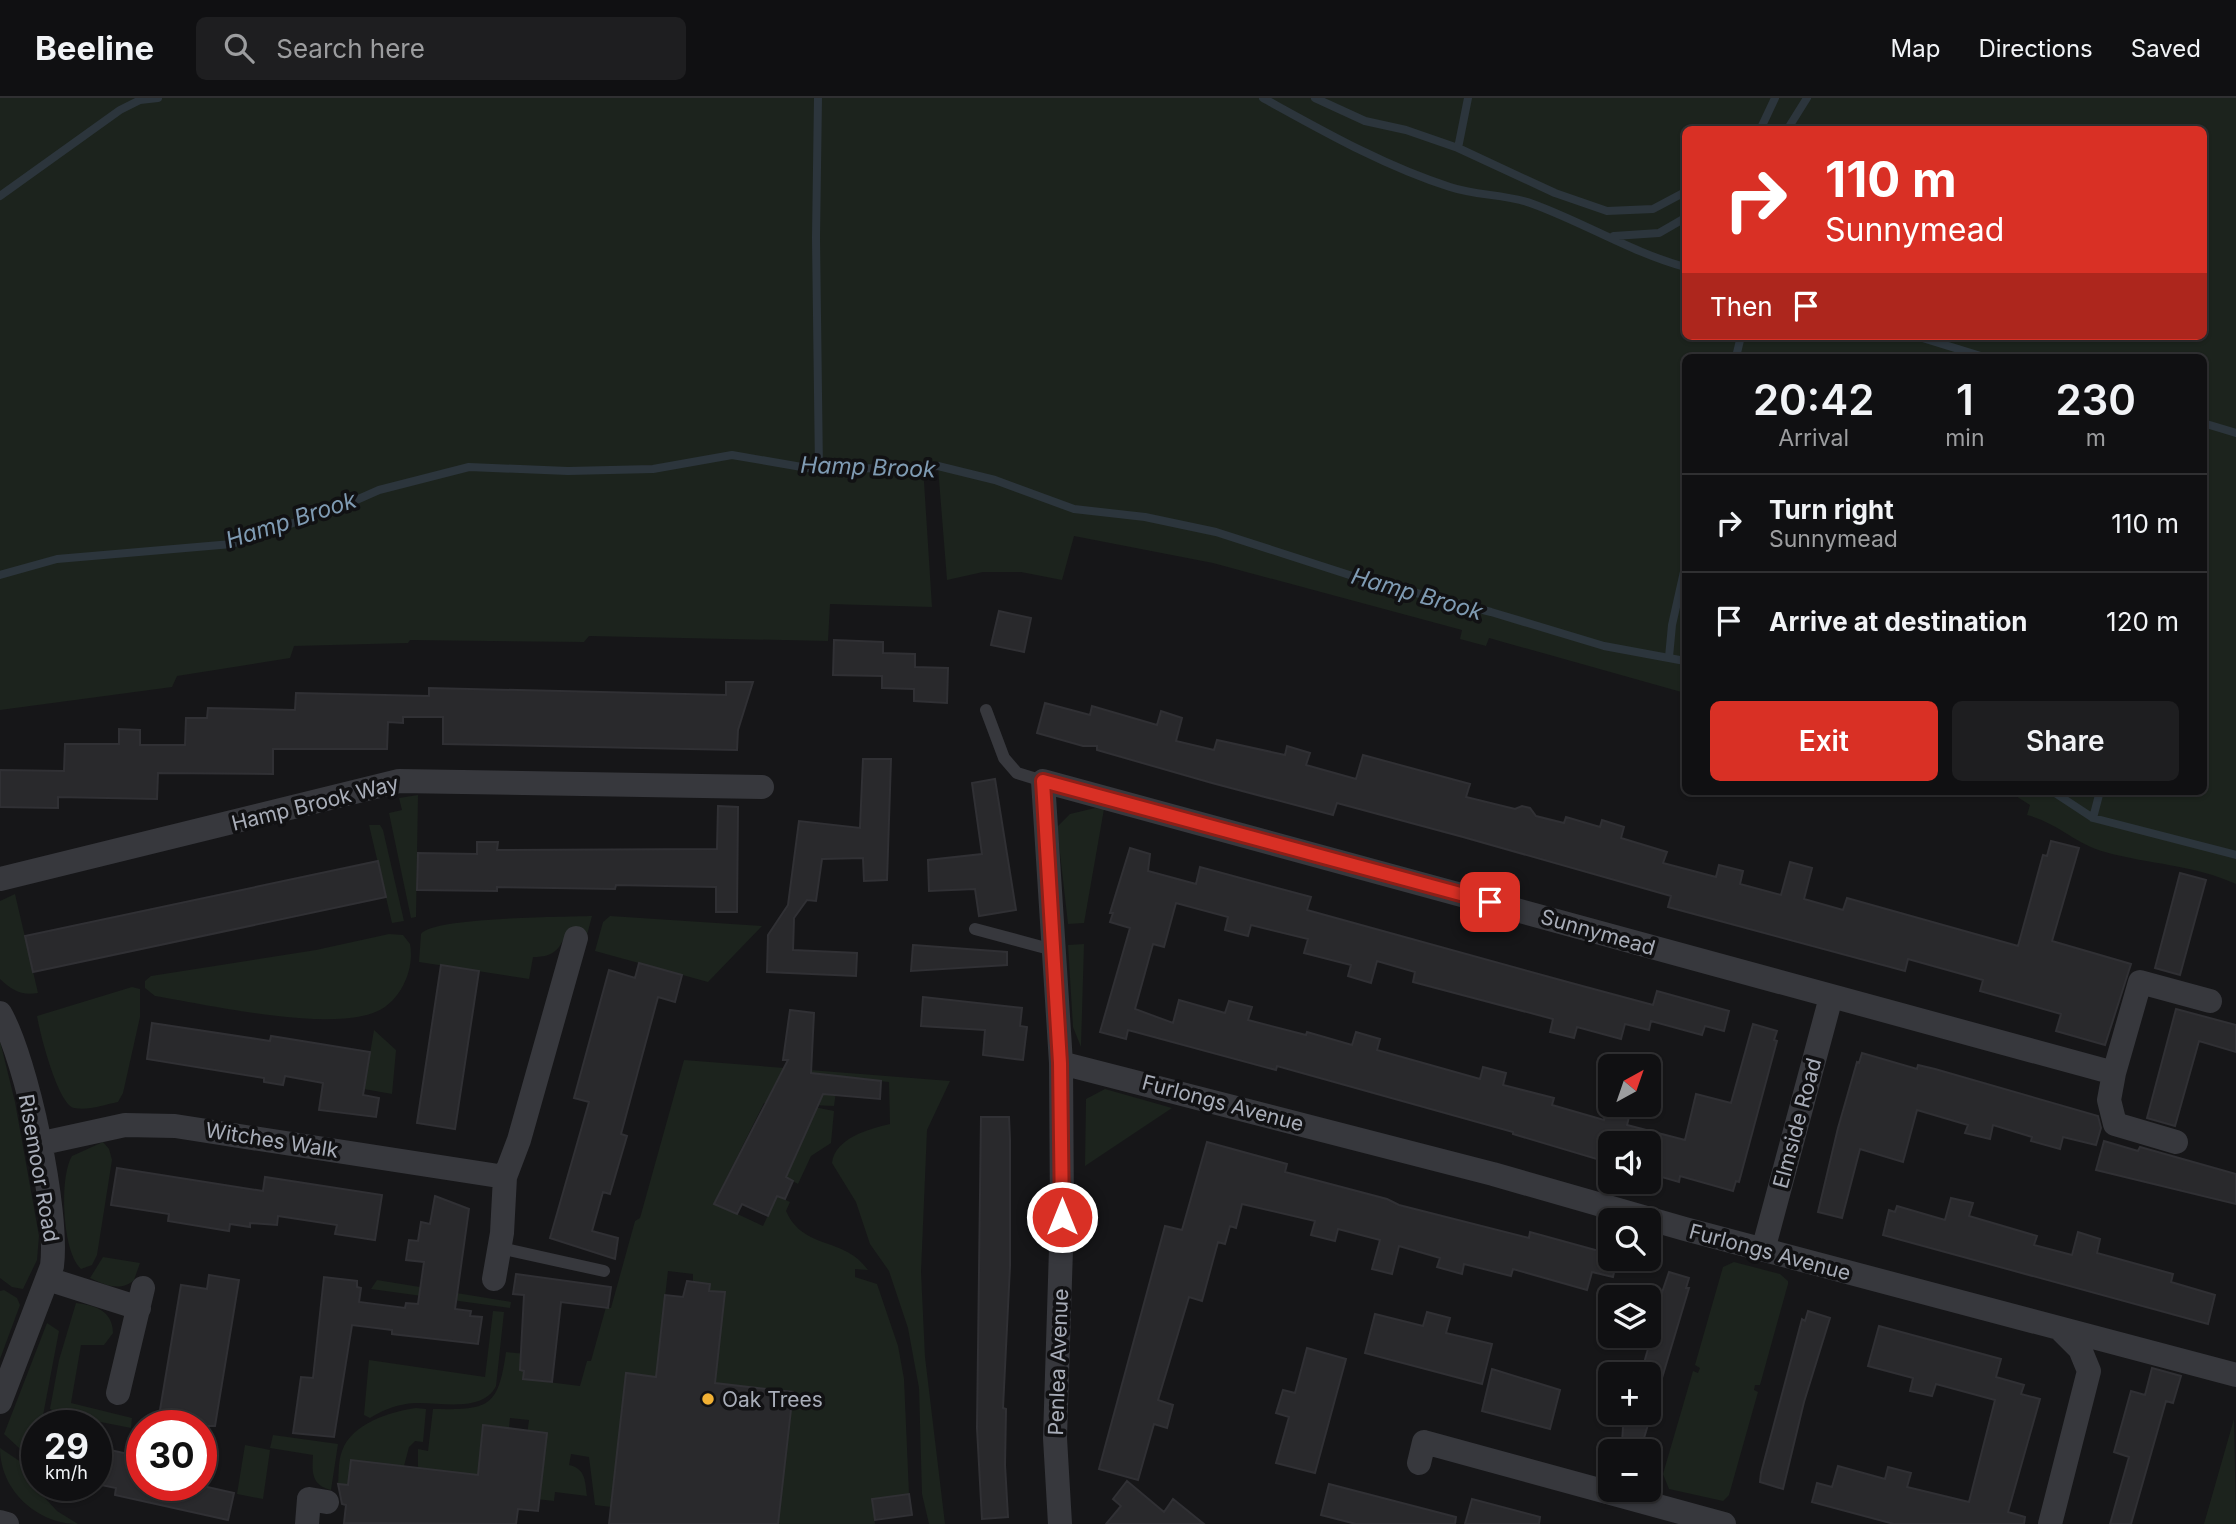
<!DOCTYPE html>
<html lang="en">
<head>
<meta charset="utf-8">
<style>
	body { margin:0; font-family:Inter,sans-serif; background:#1e1e20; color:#f1f3f6; height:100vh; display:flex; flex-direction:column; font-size:26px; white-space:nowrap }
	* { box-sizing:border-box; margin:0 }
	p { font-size:23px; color:#9c9d9f }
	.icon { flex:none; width:38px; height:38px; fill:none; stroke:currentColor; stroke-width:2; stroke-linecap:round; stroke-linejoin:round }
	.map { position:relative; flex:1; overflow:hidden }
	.panel { position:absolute; left:1682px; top:256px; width:525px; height:441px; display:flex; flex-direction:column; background:#101012; border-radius:10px; box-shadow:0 2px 5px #0004,0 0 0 2px #303032 }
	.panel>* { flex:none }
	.top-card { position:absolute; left:1682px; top:28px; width:525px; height:214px; border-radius:10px; box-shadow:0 2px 5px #0004,0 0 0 2px #303032; background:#d93025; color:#fff; overflow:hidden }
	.needle { width:46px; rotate:40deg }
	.controls { position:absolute; left:1598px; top:956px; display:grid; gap:14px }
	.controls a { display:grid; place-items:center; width:63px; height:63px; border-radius:10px; background:#101012; box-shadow:0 2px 5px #0004,0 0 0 2px #303032; font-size:35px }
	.speed { position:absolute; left:21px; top:1312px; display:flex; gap:14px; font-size:35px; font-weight:700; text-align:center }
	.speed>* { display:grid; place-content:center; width:91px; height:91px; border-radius:50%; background:#101012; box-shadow:0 2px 5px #0004,0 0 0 2px #303032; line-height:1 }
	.speed small { font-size:18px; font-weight:400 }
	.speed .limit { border:10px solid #d22; background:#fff; color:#111 }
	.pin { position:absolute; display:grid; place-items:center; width:60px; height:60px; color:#fff; margin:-30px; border-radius:14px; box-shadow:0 4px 10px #0006 }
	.me { position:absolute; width:77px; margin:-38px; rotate:0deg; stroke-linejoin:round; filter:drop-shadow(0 0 5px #0008) }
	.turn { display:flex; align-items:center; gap:24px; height:147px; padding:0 28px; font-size:32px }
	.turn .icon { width:91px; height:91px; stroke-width:2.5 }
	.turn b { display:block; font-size:49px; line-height:60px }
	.then { display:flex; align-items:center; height:66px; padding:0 28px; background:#0003; gap:14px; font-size:26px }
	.eta { display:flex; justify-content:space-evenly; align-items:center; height:119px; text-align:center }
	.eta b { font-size:42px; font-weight:600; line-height:49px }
	.primary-button { display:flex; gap:14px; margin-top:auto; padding:14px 28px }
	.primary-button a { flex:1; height:80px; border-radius:10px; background:#d93025; color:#fff; font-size:28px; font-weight:600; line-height:80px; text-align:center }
	.primary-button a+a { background:#1e1e20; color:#f1f3f6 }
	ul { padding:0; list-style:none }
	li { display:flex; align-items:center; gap:21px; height:98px; padding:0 28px; border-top:2px solid #303032 }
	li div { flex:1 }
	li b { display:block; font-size:26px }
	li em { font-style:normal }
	header { display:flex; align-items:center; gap:42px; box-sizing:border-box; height:98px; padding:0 35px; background:#101012; border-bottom:2px solid #303032 }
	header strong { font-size:33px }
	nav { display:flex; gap:38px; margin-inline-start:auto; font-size:24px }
	.search { width:490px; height:63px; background:#1e1e20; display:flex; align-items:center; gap:18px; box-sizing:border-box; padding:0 24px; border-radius:10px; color:#9c9d9f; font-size:26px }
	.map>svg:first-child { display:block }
</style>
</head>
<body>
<header>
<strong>Beeline</strong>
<div class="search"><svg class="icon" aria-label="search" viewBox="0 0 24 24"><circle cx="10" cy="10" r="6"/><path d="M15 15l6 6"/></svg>Search here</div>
<nav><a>Map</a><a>Directions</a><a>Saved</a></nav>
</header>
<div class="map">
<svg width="2236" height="1426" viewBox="0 0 2236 1426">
	<rect width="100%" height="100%" fill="#161618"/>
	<path fill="#1c231d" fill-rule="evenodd" d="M0,0H2236V786C2195,767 2148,766 2105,754C2076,746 2056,724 2027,717L2030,707L2008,693H2203V259H1685V595L1489,540L1486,548L1460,541L1462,532L1213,465L1074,438L1062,482L1021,474H983L947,482L938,369L923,368L932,509L830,506L828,543L589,538L584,544L410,542L408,545L294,548L290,560L177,578L172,589L0,612ZM1685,32H2203V238H1685Z
		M418,697L416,819L411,820L389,715L402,712L399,700Z
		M1095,710L1104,711L1084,825L1068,826L1057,729L1070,716Z
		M369,727H380L383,732L404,823L392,825Z
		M15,796L38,895C21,898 12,892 0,881V803Z
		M592,818L587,837L568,831C560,851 555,859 533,859L529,881L419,864L421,836C433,819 565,819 592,818Z
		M610,818L762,828L708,884L595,853L603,824Z
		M389,836L403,837L410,846C415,872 400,906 373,915C322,933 210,907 155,898L145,890V883L151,878L316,852Z
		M1084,846L1081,949L1073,929L1068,847Z
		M132,889L140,891V919L123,995L118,1004C103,1007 88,1013 74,1010C58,1006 40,936 37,918Z
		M374,932L396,952L392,996L364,991Z
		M0,943L15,1004L39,1138L37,1162L23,1191L12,1189L0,1180Z
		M684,962L950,983L927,1032L921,1174L925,1259L945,1426H929L922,1396L919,1290L908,1230L889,1173L870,1146L856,1104L832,1065C835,1040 869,1031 890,1026L889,984L838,979L834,1008L764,1005L714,1105L763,1128L777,1098L790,1104L786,1113C804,1153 844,1138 868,1172L855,1171V1179L877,1186L898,1248L904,1281L909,1396L872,1401L875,1426H778L793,1294L694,1283L724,1194L709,1193L710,1186L693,1184V1176L668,1173L657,1268L666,1280L627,1275L611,1409L595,1407L589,1359L571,1356L569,1367C586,1371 585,1383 587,1398L555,1394L554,1403L519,1399L529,1322L510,1320L509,1330L483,1328L478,1377L418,1370V1351L428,1353L433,1311C489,1312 498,1310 506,1254L526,1256L524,1281L580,1288L587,1263H591L606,1209L611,1210L635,1123L640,1120Z
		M1105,991L1172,1010L1085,1068L1086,1001Z
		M814,1009L834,1013L831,1045L811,1058L798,1086L786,1079Z
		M103,1044L109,1051L112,1062L97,1157L92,1167L81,1171C62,1154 59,1079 72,1058Z
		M103,1159L140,1165L134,1182C121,1194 104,1187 90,1180Z
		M1734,1164L1780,1176L1788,1183V1186L1760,1287H1755L1754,1292L1758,1294L1729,1397L1723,1403L1669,1391L1663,1376L1693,1273L1698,1275L1700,1270L1695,1267L1723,1169Z
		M377,1182L511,1204L510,1210L371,1191Z
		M4,1192L17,1200L20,1207L0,1261V1193Z
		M76,1205C95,1207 113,1213 113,1235L104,1247H81L71,1305L132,1320L131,1330L60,1316L50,1311L59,1262Z
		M493,1213L504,1214L496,1288C481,1318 432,1301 406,1306C393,1308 381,1313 370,1320L364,1317L369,1262L485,1279Z
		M47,1225L59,1233L41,1328H37V1359L31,1361L4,1336Z
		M416,1310L426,1311L423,1344L415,1343L409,1349L404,1368L348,1387L338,1386C339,1376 338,1363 342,1353C352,1325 390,1314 416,1310Z
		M2234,1321L2236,1426H2204Z
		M273,1337L338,1346L331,1392C311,1387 312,1374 313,1357L270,1350Z
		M245,1347L270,1352L263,1401L237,1396Z
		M0,1350L30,1370L45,1400L57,1413L78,1426C38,1426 0,1393 0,1350Z"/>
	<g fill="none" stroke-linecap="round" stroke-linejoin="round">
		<path stroke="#2c353c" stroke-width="8" d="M818,0L816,140L819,372
			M1263,0C1323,33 1384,68 1450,89C1477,98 1507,96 1533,106C1585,125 1633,155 1685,169
			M1315,0L1365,23L1406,32L1458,50L1555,95L1607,113L1653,111L1685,94
			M1760,32L1775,0
			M1787,32L1807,0
			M1458,50L1468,0
			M0,98L120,12L140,2L158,0
			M1614,138L1659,135L1685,120
			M1916,238L1984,259
			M1736,259L1741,238
			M2203,325L2236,335
			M0,477L57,461L232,446L345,407L379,392L469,369L568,373L653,371L732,357L819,372L938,368L995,382L1074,411L1145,419L1216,434L1365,482L1491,514L1604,548L1685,563
			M1669,559L1672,527L1685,469
			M2052,693L2093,720L2236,757
			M2093,720L2100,693"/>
	</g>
	<path fill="#29292c" stroke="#303034" stroke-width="2" d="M999,513L1031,520L1024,554L991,547Z
		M834,542L883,544V555L915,556V569L948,570L947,605L914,603V591L882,590V578L833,577Z
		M726,584H753L738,632L737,652L443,646V619H403V625L388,624L387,651H273V676L158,675L157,701L58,699V710L0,709V672L64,673L65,646H119V631L140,632V647H185L186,620H207L208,610L295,612L296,595L429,598V590L726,597Z
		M1045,605L1090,617L1092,608L1157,627L1161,613L1182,620L1176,643L1214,652L1217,642L1285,657L1287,648L1310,655L1306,667L1356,681L1363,657L1470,686L1466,699L1515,711L1522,708L1530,710L1536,718L1564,725L1566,719L1600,729L1602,722L1624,729L1621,740L1667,754L1663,765L1716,779L1719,767L1743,773L1740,786L1781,797L1790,764L1812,770L1804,801L1843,812L1847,800L2018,848L2043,757L2047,758L2051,743L2079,750L2052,843L2131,866L2105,947L2056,933L2061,916L1980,893L1983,882L1908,861L1905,873L1668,809L1671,798L1463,739L1337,705L1333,717L1212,685L1097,652V648H1083L1037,635Z
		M863,661H891L887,782L864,783L863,760L822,761L816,803L807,802L794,820L793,852L857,855L856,878L767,874L768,837L788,807L799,723L860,730Z
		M995,681L1016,812L979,818L975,791L929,793L928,762L982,756L972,685Z
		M718,708L738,709L737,814H716V789L616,787L615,791L497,789V793L417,792L418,755L477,756V744H498L497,752L717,751Z
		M1130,750L1150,756L1148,773L1196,786L1200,769L1311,799L1307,812L1575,886L1653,907L1657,893L1729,913L1724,933L1705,928L1702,937L1651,923L1649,932L1625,926L1621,941L1577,929L1574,940L1550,934L1553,921L1413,884L1415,874L1377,863L1371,885L1348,878L1351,867L1304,855L1308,841L1251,827L1248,838L1236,835L1225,832L1228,819L1176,805L1164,849L1153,846L1135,911L1173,925L1179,902L1225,915L1229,903L1252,909L1248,922L1306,937L1307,934L1352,947L1356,934L1380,941L1377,952L1480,981L1483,969L1506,975L1503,987L1554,1000L1552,1007L1604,1022L1607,1009L1630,1015L1627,1027L1685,1042L1696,996L1731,1005L1753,926L1777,933L1774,942L1777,943L1739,1084L1736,1083L1733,1093L1680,1078L1679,1084L1648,1075V1045H1610V1065L1513,1036V1034L1277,968L1276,972L1128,932L1126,941L1100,934L1130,830L1110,824L1113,815H1110Z
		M378,763L386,799L33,874L25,838Z
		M2180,775L2206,782L2180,877L2155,870Z
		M913,847L1007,854V867L911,873Z
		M639,865L682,877L675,904L658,899L621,1036L627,1038L610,1096L603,1094L592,1133L618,1140L615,1161L550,1140L589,1004L574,1000L609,872L635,880Z
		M441,867L479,873L455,1031L417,1025Z
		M923,899L1022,910L1020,928L1027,929L1023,962L983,957L985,932L921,928Z
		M2176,911L2236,927V954L2199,943L2175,1028L2147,1020Z
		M790,912L814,915L811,975L881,983L880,1001L823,996L786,1079L793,1083L785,1101L777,1098L768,1118L742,1106L737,1116L714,1106L788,962H783Z
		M152,925L270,943L271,938L370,954L363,997L379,1000L376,1019L319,1012L323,985L285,978L283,987L264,984V980L147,961Z
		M1862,955L1917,971L1918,967L1935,971L2098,1018L2101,1030L2096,1047L2063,1039L2060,1051L2031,1043L2032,1039L1993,1027L1990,1041L1965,1035L1968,1027L1917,1012L1903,1064L1860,1051L1842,1120L1818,1114L1838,1030L1857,964L1859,965Z
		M981,1019H1009L1010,1042V1168L1003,1310L1006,1311L1005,1367L1008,1419L982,1421L977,1330Z
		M2104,1043L2138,1053L2140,1049L2236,1076V1106L2096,1072Z
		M1207,1044L1287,1066L1285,1074L1387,1101L1399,1107L1529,1140L1530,1134L1610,1156V1160H1617L1613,1179L1592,1174L1587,1192L1513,1171L1511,1178L1464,1166L1462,1176L1437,1169L1440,1160L1399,1148L1392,1176L1372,1171L1380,1142L1338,1131L1335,1143L1311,1137L1315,1123L1242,1106L1236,1130L1230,1128L1225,1146L1218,1144L1202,1203L1189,1199L1158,1302L1173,1307L1167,1330L1154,1326L1138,1382L1099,1371L1165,1128L1182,1132Z
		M117,1070L263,1093L265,1079L382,1097L375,1142L335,1136L337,1127L278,1118L277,1127L250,1125V1129L230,1126L229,1133L168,1123L169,1116L111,1107Z
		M435,1098L469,1111L455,1211L471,1213L470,1218L482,1219L478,1246L392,1236V1232L352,1227L334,1339L293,1335L301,1279L313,1280L324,1179L357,1183V1189L361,1190L359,1204L405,1210L406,1205L418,1206L424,1164L406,1162L409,1142L418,1143L421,1124L430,1126Z
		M1951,1100L1973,1105L1969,1118L2037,1138L2034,1147L2072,1157L2078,1134L2100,1141L2097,1155L2173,1176L2171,1184L2215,1197L2208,1226L1883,1137L1889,1112L1895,1114L1897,1108L1945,1122Z
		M1669,1174L1689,1180L1686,1190H1689L1641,1350L1622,1345L1623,1329L1603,1314H1648V1276H1641L1651,1240L1648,1216L1655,1215Z
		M516,1176L611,1189L608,1210L561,1204L552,1284L523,1281L524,1273L520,1272L524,1197L513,1196Z
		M209,1177L239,1182L215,1328H185L186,1322L159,1318L161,1306L181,1187L207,1191Z
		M687,1183L710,1186L709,1193L725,1194L715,1285L793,1294L778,1426H609L626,1275L656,1279L665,1197L683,1199Z
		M1808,1213L1830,1220L1804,1304L1783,1391L1760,1384L1761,1375L1802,1221L1805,1223Z
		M1427,1214L1450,1220L1446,1235L1492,1246L1482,1286L1365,1255L1375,1216L1423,1228Z
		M1879,1228L2001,1261L1996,1279L2024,1287L2021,1296L2040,1301L2008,1414L2025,1419L2024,1426H1894L1812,1404L1817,1385L1832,1389L1838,1368L1885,1381L1888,1369L1911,1375L1907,1389L1969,1404L1995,1302L1936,1286L1932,1298L1910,1293L1913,1280L1868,1268Z
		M1307,1250L1346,1261L1315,1375L1276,1365L1289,1319L1276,1315L1283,1292L1295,1295Z
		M2152,1270L2181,1278L2173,1305L2166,1303L2131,1426H2110L2129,1359L2114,1354L2131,1293L2145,1297Z
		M1492,1271L1560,1292L1550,1331L1482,1313Z
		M483,1327L547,1335L538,1413L518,1411L516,1426L344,1425L346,1407L342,1406L338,1386L348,1387L351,1362L478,1377Z
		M101,1350L142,1359V1388H203L234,1395L228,1422L115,1397L116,1390L96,1386V1357Z
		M1127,1383L1164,1414L1173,1401L1204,1426H1106L1121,1408L1113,1401Z
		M1329,1386L1456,1419L1455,1426H1356L1321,1417Z
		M909,1396L912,1417L875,1422L872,1401Z
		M1472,1401L1540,1419L1539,1426H1465Z"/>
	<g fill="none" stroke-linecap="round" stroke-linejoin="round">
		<path stroke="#37383d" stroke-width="12" d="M986,612L1004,660L1017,675L1043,683
			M975,831L1053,852
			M500,1150L604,1173"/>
		<path stroke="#37383d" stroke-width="24" d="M0,781L399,683L762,689
			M0,915C27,962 59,1114 52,1168L0,1304
			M1061,965L1493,1076L1685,1131L2236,1277
			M2114,975L2109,1002L2115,1026L2176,1044
			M38,1046L125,1027L175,1028L505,1079
			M1763,1152L1831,899
			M48,1181L139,1210
			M494,1181L502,1135L505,1079L519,1042L576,840
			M118,1295L143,1190
			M1419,1365L1424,1344L1724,1426
			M0,1424L7,1426
			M307,1426L309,1401L327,1404
			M1060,1426L1055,1340L1062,1119L1061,965L1043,683L2114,975L2140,884L2210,903
			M2050,1426L2089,1273L2080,1251L2062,1233"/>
	</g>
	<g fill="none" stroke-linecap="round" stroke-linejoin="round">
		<g stroke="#8d1f18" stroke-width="18">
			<path id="route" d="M1062,1119L1060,965L1043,683L1490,804"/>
		</g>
		<use href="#route" stroke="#d93025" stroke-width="12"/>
	</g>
	<circle fill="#f2b134" stroke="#111113" stroke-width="2.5" cx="708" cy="1301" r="7"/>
	<g text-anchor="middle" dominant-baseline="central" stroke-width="7" stroke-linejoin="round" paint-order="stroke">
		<g font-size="21" fill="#a8adb8" stroke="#111113">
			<text transform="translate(315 705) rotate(-14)">Hamp Brook Way</text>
			<text transform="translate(1598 834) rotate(16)">Sunnymead</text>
			<text transform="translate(1223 1005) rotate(15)">Furlongs Avenue</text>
			<text transform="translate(1797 1025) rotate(-75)">Elmside Road</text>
			<text transform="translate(272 1042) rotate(9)">Witches Walk</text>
			<text transform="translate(39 1070) rotate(80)">Risemoor Road</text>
			<text transform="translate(1770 1154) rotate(15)">Furlongs Avenue</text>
			<text transform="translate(1058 1264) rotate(-88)">Penlea Avenue</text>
		</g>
		<g font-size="21" fill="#a8adb8" stroke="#111113" text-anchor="start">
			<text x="722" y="1301">Oak Trees</text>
		</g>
		<g font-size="23" font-style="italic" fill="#7f9bb3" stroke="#111113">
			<text transform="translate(868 369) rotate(2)">Hamp Brook</text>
			<text transform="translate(291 422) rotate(-18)">Hamp Brook</text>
			<text transform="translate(1417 496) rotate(16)">Hamp Brook</text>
		</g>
	</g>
</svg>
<div class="controls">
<a><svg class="needle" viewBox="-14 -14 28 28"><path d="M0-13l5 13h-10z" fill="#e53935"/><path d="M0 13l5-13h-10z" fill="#9c9d9f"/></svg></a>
<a><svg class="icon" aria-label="sound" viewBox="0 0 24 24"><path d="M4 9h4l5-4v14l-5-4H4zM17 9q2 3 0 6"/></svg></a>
<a><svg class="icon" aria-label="search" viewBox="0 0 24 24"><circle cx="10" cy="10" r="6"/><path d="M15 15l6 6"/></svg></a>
<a><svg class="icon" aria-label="layers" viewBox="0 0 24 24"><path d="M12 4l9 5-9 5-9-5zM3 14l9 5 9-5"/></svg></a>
<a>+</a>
<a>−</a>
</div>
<div class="speed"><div>29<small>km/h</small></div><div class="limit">30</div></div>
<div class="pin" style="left:1490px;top:804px;background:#d93025"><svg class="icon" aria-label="arrive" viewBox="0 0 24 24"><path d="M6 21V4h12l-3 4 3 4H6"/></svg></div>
<svg class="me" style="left:1062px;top:1119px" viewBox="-20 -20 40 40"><circle r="17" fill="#d93025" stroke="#fff" stroke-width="3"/><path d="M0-11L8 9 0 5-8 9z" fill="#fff"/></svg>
<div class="top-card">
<div class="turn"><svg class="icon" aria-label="right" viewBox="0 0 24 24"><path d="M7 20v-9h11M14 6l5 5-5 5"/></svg><div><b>110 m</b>Sunnymead</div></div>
<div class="then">Then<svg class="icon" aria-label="arrive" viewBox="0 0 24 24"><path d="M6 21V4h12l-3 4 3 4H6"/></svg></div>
</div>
<section class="panel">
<div class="eta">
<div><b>20:42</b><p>Arrival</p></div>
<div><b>1</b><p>min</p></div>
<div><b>230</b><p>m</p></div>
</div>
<ul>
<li><svg class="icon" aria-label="right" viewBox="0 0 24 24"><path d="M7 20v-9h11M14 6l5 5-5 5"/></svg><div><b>Turn right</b><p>Sunnymead</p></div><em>110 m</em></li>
<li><svg class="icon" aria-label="arrive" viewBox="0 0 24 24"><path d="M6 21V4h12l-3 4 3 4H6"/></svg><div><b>Arrive at destination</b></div><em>120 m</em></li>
</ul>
<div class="primary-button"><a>Exit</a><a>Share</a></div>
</section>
</div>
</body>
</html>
